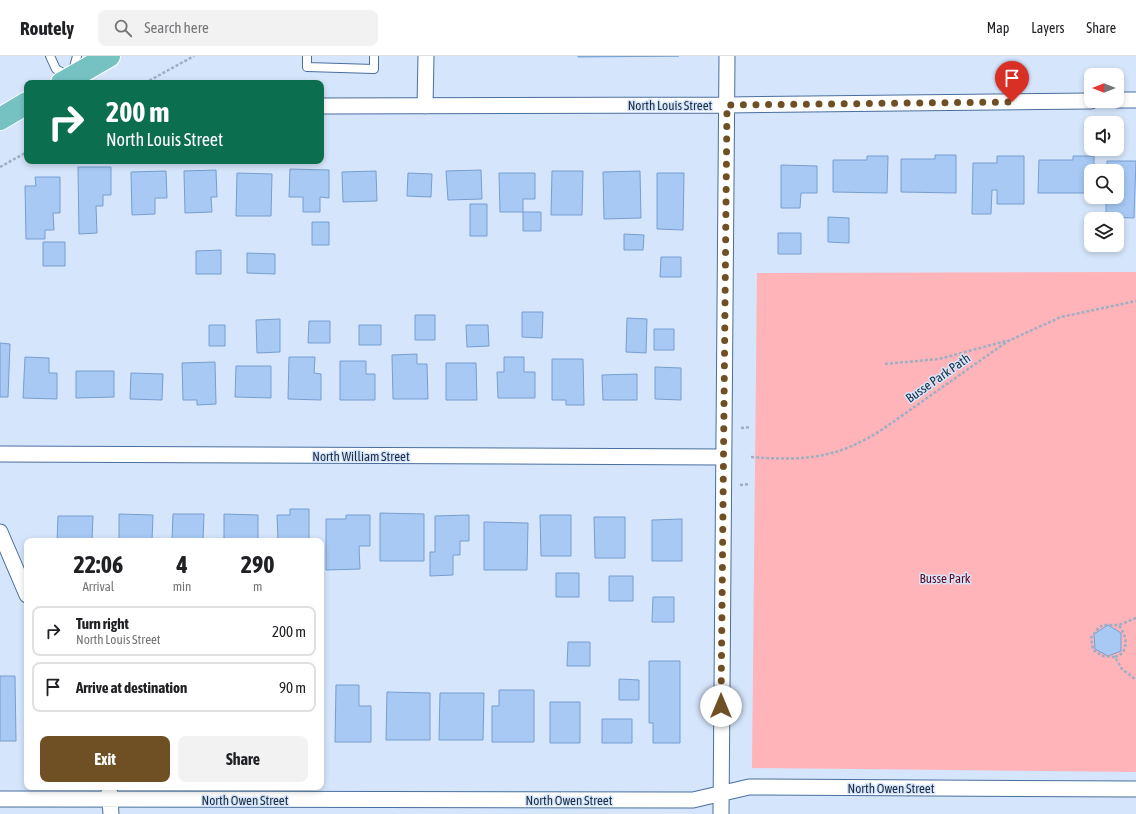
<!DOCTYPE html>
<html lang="en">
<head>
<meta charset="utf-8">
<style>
	body { margin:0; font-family:"Asap Condensed",sans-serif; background:#f2f2f2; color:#202124; height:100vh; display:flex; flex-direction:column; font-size:15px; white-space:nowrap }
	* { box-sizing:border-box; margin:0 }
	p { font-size:13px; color:#757577 }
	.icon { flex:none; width:22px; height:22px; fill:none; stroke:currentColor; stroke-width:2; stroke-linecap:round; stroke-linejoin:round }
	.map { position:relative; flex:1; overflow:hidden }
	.side { position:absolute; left:24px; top:482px; width:300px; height:252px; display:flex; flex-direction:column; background:#fff; border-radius:8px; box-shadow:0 2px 6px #0003 }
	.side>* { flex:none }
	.guide { position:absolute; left:24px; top:24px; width:300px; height:84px; border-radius:8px; box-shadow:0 2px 6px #0003; background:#0b6e4f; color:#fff; overflow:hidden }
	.needle { width:26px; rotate:270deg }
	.tools { position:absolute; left:1084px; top:12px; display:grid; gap:8px }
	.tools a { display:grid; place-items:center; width:40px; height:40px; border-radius:8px; background:#fff; box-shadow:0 2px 6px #0003; font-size:20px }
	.pin { position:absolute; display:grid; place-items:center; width:34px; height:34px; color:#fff; margin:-41px -17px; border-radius:50% 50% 50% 0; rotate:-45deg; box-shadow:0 0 4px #0007 }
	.pin .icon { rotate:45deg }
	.me { position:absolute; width:44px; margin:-22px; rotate:0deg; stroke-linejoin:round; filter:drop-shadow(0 0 3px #0008) }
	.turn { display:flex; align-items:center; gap:14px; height:84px; padding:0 16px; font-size:18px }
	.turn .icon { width:52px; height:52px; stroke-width:2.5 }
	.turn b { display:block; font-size:28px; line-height:34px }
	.eta { display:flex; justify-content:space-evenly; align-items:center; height:68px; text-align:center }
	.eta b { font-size:24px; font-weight:700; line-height:28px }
	.cta { display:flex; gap:8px; margin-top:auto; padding:8px 16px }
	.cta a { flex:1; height:46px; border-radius:8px; background:#6e5024; color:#fff; font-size:16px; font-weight:700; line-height:46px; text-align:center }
	.cta a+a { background:#f2f2f2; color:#202124 }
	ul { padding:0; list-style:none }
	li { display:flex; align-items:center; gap:12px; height:50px; margin:0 8px 6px; padding:0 8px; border:2px solid #e0e0e0; border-radius:8px }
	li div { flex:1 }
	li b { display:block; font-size:15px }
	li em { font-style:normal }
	header { display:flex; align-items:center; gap:24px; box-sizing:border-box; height:56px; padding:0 20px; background:#fff; border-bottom:1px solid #e0e0e0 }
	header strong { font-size:19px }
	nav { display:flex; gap:22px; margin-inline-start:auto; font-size:14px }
	.search { width:280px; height:36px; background:#f2f2f2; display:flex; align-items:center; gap:10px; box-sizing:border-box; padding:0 14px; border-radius:8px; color:#757577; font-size:15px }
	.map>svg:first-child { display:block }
</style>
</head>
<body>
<header>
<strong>Routely</strong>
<div class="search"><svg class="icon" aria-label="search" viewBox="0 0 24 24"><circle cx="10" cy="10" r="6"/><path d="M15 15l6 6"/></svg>Search here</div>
<nav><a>Map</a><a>Layers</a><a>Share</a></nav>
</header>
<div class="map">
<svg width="1136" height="758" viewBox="0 0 1136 758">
	<rect width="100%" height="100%" fill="#d5e5fb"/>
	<path fill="#ffb4b9" d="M1136,216V716L752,712L757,217Z"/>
	<path fill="#a7c9f4" stroke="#779ed0" d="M578,0H679L578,1Z
		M935,99H956V137L901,136V103H935Z
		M867,100H888L887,137L833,136V104H867Z
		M997,100H1024V148H997V134H992L991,158H972L973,107H997Z
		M1073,100H1094V115H1091V137H1038L1039,104H1073Z
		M1107,105H1136L1134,162L1106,161V141H1117V115H1107Z
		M781,109L817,110V137H801L800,152H781Z
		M78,111H111V139H103V150H96L97,177L79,178Z
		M290,113L329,114V142L320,141V156H303V141H289Z
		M216,114L217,141H211L212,156L185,157L184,115Z
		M481,114L482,143L448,144L446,115Z
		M166,115L167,142H155V158L132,159L131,116Z
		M376,115L377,145L343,146L342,116Z
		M552,115H583L582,159H551Z
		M640,115L641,162L604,163L603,116Z
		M237,117L272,118L271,160H236Z
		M408,117L432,118L431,141L407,140Z
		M499,117H535V143H523V156H500Z
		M657,117H684L683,174L657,173Z
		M35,121H60V157H53L54,174H45V183H26L25,130H36Z
		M470,148H487V180H470Z
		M523,156H541V175H523Z
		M828,161L849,162V187L828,186Z
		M312,166H329V189H312Z
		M778,177H801V198H778Z
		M624,178L644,179L643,194H624Z
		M43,186H65V210H43Z
		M221,194V218H196V195Z
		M247,197L275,198V218L247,217Z
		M661,201H681V221H660Z
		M522,256H543L542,282L522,281Z
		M415,259H435V284H415Z
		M627,262L647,263L646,297L626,296Z
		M280,263V296L257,297L256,264Z
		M309,265H330V287H308Z
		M209,269H225V290H209Z
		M359,269H381V289H359Z
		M466,269H488L489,290L467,291Z
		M654,273H674V294H654Z
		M0,287L10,288L8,341H0Z
		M417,298V308H427L428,343H393L392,299Z
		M25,301L49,302V317H57V343L23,342Z
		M289,301H315L314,317L321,318V344L288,343Z
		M504,301H524V316H535V342H498L497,316H504Z
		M552,303H583L584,349H566V344H552Z
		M340,305H366V318H375V344H340Z
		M215,306L216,348L197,349V344H183L182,307Z
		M446,307H476L477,344H446Z
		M236,310H271V342L235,341Z
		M655,311L681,312V344L655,343Z
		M76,315H114V341L76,342Z
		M131,317L163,318L162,344L130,343Z
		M637,318V344H603L602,319Z
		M290,453H309V485H278L277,459H290Z
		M380,457L424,458V505H380Z
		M119,458L153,459L152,485L119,484Z
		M173,458H204L203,485H172Z
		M224,458L258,459V485L224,484Z
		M346,459H370V490H359L360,513L326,514V463H346Z
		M469,459V485H460V499H453V519L430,520V496H435V460Z
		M540,459H571V500H541Z
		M58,460H93L92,485H57Z
		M594,461H625V502H595Z
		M682,463V505H652V464Z
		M484,466L528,467L527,514H484Z
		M556,517H579V541H556Z
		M609,520H633V545H609Z
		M653,541H674V566H652Z
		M1108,569L1121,577V595L1108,600L1095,593L1094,578Z
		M568,586H590V610H567Z
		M649,605H680V687H653V667H649Z
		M0,620H15L16,685H0Z
		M619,623L639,624V644H619Z
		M336,629H359V650H371V686H335Z
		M499,634H534V686H492V650H499Z
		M387,636L430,637V684H386Z
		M440,637H484L483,684H439Z
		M550,646H580V687H550Z
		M602,663H632V687H602Z"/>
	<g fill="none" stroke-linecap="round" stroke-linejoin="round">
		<g stroke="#496f9e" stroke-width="10">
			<path id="lane" d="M50,0L56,13L71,22L77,0
				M307,0V11L374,13V0"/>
		</g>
		<g stroke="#496f9e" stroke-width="17">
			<path id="street" d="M1117,44H1136
				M321,50L727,49L1091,45
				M425,50L426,0
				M0,398L723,401
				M0,476L27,539
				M109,731L111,758
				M0,743L693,744L749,731L1136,733
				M721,758L727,0"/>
		</g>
		<g stroke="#fff" stroke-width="24">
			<path id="primary" d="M62,27L109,0
				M0,63L27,47"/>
		</g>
		<path stroke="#9eaec3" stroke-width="2.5" stroke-dasharray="3 2" stroke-linecap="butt" d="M145,27L194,0
			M0,111L27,96
			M885,308L939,303L1006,285
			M741,372L751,371
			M751,401C804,405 837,403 883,373L1008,285L1061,261L1136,245
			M740,429L750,428
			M1136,562L1119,569H1104L1099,571L1091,582L1093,594L1103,600L1115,601L1122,613L1136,624
			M1115,601L1123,597C1128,585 1125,579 1119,569"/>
		<use href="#lane" stroke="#fff" stroke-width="8"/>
		<use href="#street" stroke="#fff" stroke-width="15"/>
		<use href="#primary" stroke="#76c2c3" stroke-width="22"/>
	</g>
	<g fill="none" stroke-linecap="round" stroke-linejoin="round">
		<path stroke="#6e5024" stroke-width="7" stroke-dasharray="0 12.6" d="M721,650L727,49L1012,46"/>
	</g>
	<g text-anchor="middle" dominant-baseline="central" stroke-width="3" stroke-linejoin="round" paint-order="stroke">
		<g font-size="13" fill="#1f2f43" stroke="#d5e5fb">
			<text x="670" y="49">North Louis Street</text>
			<text transform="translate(938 322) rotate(-35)">Busse Park Path</text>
			<text x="361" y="400">North William Street</text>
			<text x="891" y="732">North Owen Street</text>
			<text x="245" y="744">North Owen Street</text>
			<text x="569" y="744">North Owen Street</text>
		</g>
		<g font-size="13" fill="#62091f" stroke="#d5e5fb">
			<text x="945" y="522">Busse Park</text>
		</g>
	</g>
</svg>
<div class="tools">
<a><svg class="needle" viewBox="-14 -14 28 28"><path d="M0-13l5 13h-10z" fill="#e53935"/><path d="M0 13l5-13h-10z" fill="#757577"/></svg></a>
<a><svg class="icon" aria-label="sound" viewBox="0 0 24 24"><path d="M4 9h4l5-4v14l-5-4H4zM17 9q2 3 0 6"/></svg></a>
<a><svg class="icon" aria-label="search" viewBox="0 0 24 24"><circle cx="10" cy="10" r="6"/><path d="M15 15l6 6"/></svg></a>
<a><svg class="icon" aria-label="layers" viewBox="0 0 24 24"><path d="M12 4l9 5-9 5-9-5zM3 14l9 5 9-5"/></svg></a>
</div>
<div class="pin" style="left:1012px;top:46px;background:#d93025"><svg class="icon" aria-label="arrive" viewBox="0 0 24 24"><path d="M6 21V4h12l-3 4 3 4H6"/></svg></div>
<svg class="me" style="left:721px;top:650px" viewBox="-20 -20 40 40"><circle r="19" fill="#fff"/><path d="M0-13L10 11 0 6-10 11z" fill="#6e5024"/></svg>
<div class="guide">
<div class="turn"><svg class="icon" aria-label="right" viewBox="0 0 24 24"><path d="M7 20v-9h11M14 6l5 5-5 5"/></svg><div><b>200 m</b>North Louis Street</div></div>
</div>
<section class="side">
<div class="eta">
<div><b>22:06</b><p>Arrival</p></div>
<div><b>4</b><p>min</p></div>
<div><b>290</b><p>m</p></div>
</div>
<ul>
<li><svg class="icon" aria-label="right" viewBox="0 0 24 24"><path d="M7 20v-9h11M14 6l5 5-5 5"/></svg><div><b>Turn right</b><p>North Louis Street</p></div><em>200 m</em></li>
<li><svg class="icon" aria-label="arrive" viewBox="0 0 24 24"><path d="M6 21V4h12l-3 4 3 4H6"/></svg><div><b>Arrive at destination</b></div><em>90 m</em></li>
</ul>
<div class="cta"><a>Exit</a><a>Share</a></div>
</section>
</div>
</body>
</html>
